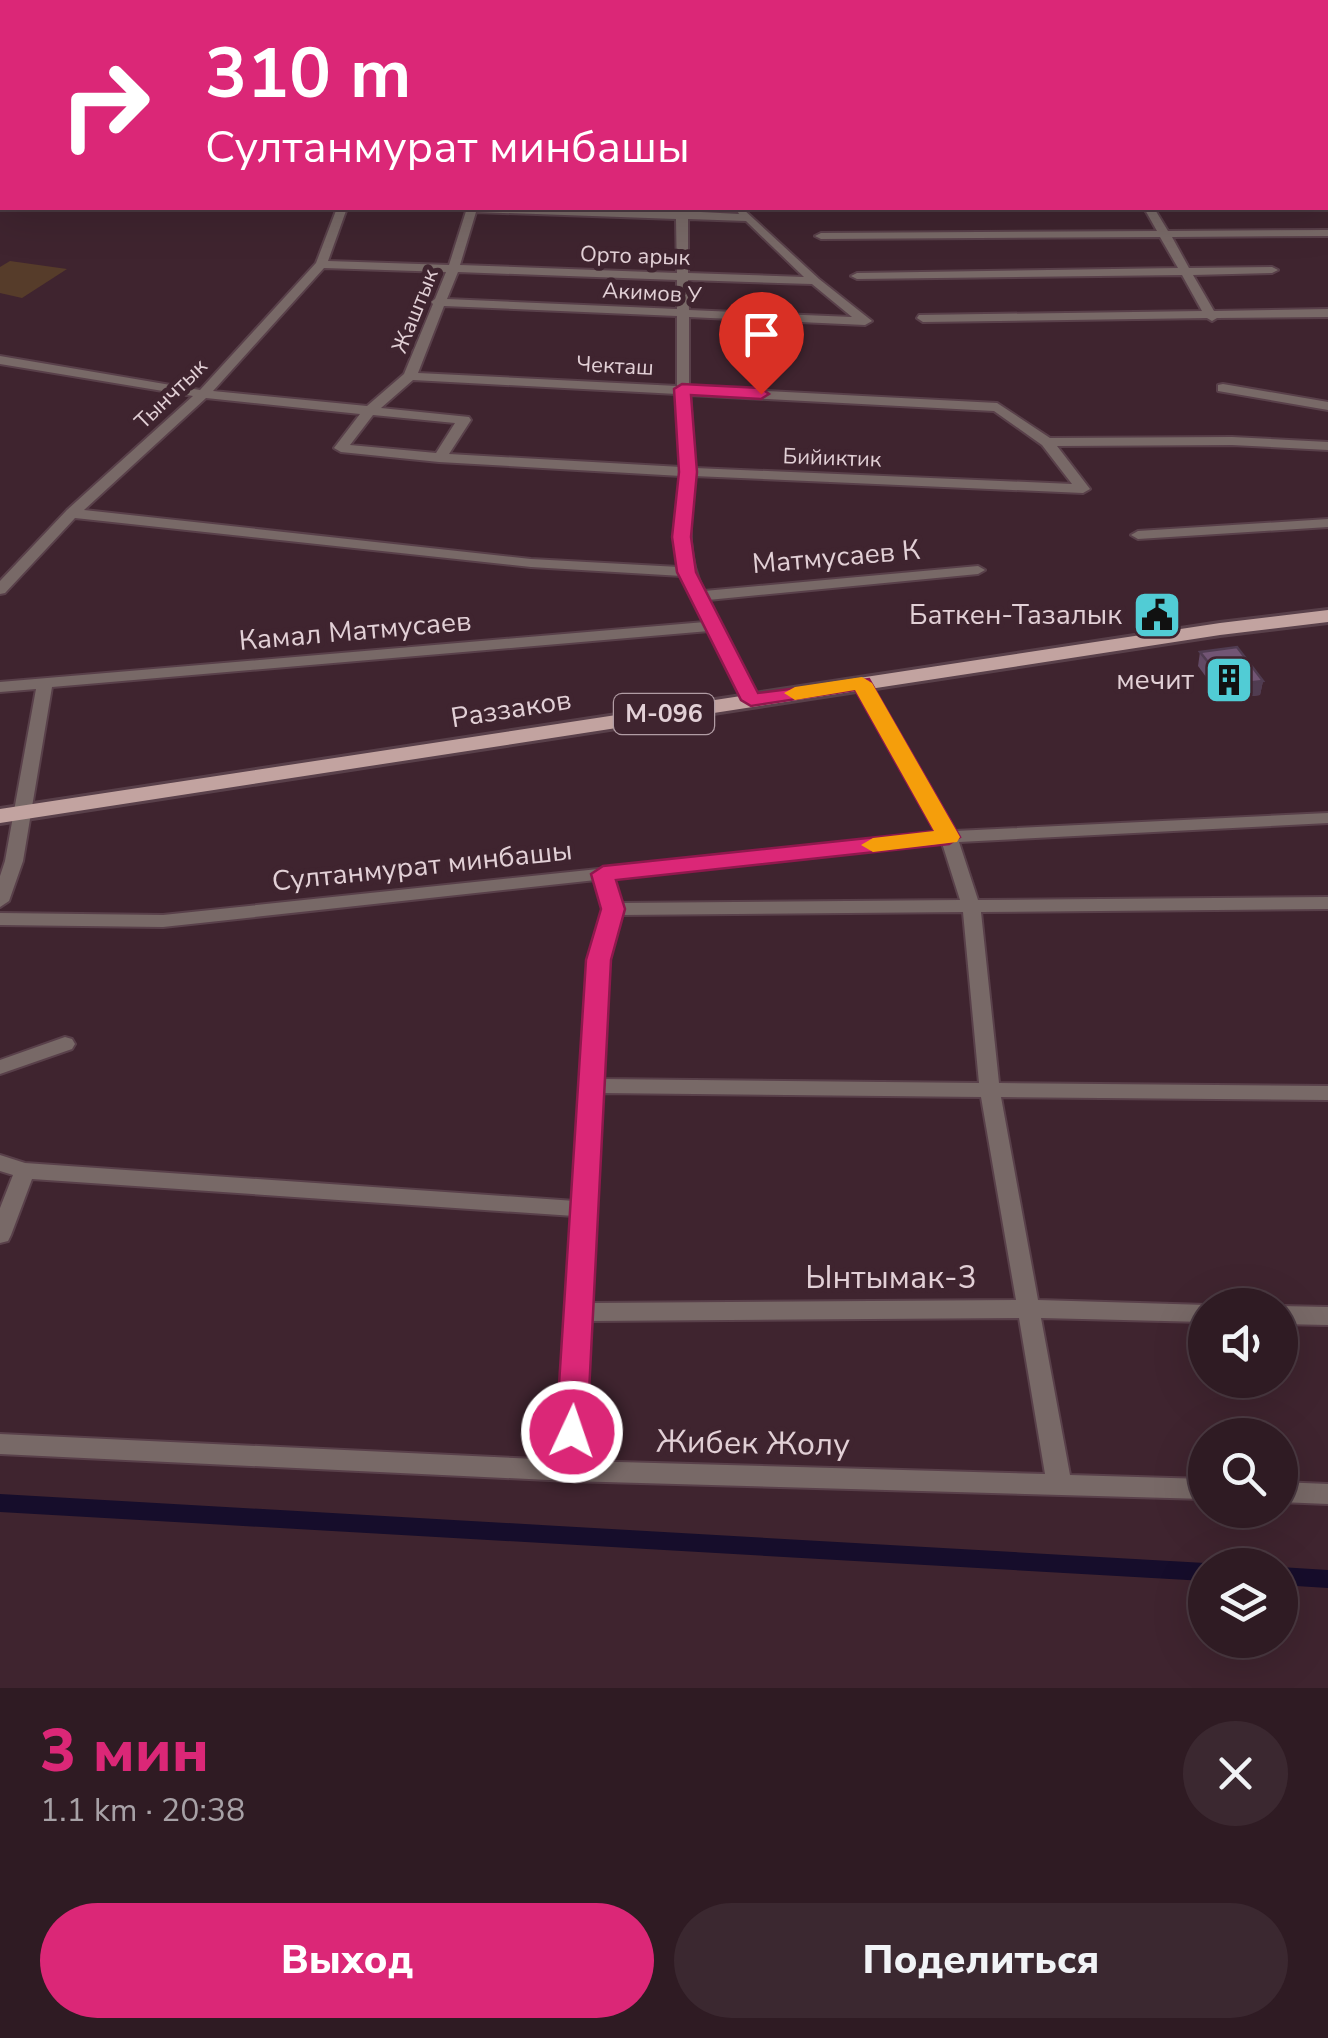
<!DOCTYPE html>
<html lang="ru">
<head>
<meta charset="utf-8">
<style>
	body { margin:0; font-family:"Nunito Sans",sans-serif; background:#3b2830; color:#f1f3f6; height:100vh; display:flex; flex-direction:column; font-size:38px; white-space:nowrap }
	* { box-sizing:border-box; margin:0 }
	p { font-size:32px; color:#a7a1a6 }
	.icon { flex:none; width:55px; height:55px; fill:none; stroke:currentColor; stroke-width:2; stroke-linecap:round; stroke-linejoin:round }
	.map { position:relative; height:1688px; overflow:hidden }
	.sheet { display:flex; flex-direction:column; background:#2f1b23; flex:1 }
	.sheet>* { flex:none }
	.top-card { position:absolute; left:0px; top:0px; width:1330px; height:210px; box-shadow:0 10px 40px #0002,0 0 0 2px #4a3941; background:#db2777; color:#fff; overflow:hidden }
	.tools { position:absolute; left:1188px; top:1288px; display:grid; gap:20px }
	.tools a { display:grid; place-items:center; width:110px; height:110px; border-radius:50%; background:#2f1b23; box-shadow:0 10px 40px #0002,0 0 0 2px #4a3941; font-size:50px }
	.pin { position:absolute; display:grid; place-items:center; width:85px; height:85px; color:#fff; margin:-102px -42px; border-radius:50% 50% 50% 0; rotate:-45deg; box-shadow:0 0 10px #0007 }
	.pin .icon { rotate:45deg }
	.me { position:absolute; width:110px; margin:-55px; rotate:3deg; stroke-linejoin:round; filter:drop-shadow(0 0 8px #0008) }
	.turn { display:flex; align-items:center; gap:35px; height:210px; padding:0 40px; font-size:45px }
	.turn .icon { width:130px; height:130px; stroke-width:2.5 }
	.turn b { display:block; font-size:70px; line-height:85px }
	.round { display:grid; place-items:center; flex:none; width:105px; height:105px; border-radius:52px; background:#3b2830 }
	.head { display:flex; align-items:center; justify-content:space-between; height:170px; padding:0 40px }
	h1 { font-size:60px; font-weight:800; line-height:75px; color:#db2777 }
	.action { display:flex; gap:20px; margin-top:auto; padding:20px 40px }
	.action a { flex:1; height:115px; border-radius:60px; background:#db2777; color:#fff; font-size:40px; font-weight:800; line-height:115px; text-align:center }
	.action a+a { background:#3b2830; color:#f1f3f6 }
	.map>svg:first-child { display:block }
</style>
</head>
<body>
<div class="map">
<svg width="1328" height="1688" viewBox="0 0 1328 1688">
	<rect width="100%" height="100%" fill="#3f242f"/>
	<path fill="#563c2a" d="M10,261L67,269L22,298L0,293V267Z"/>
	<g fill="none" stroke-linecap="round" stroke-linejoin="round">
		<path fill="#160d2b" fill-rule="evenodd" d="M0,1494L1205,1563L1212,1565H1205V1581L0,1512Z
			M1280,1567L1328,1570V1588L1280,1585Z"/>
		<g stroke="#59404a" stroke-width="4">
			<path id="minor" d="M1023,0H1057L1058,2H1026Z
				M1233,0H1268L1269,2H1236Z
				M337,208H347L328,261L449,265L467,208L682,211L739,214L738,212L743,209L819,279L872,321L865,325L689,317V387L997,403L1050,438L1232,437L1328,442V450L1232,445L1057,446L1090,489L1083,493L694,476C691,517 685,554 704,591L978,566L985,570L978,574L708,600L759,700L751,705L743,700L709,631L52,687L23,861L9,901L0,907V876L5,861L36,689L0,692V682L705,622L682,576L531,567L75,518L5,593L0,594V581L67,510L193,396L0,364V356L200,390L316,263ZM476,212L676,219L677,273L460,265ZM688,219L746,221L804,277L688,273ZM324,268L446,272L435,299L431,302L433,304L404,374L367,406L213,391ZM458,272L677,280V309L447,299ZM688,280L812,284L852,317L689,310ZM444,306L677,316V386L418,373ZM413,380L677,394L681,467L449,454L471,420L469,417L381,408ZM690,395L994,411L1042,445L1072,484L695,468ZM206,398L360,414L334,448L341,452L439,462L681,476L675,537L679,567L531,559L84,510ZM373,415L455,423L436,453L350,445Z
				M1144,208H1154L1168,231L1328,230V236L1172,237L1189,268L1272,267L1278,270L1272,273L1193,275L1214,311L1328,309V317L1217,318L1212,321L1207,318L923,322L917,318L919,315L1202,311L1182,275L857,279L851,276L857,273L1178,268L1160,237L821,239L815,236L821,233L1157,231Z
				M1223,384L1328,402V410L1218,391V385Z
				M1328,519V527L1138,539L1131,535L1138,531Z
				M862,678L870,683L955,831L1328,813V823L959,842L978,900L1328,897V909L981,912L999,1083L1328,1086V1100L1001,1097L1038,1300L1207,1305H1205V1322L1041,1318L1070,1475L1205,1479V1499L570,1481L0,1454V1434L559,1460L574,1216L32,1179L11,1235L8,1241L0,1243V1208L13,1175L0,1171V1155L25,1163L575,1201L590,960L604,909L596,880L163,927L0,925V913L163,915L938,833L854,683ZM942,843L960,900L620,903L613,878ZM963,912L979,1083L602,1079L608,960L621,915ZM601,1093L981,1097L1016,1300L591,1303ZM1019,1318L1045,1474L582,1461L590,1321Z
				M65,1037L72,1039L75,1044L72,1049L0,1074V1060Z
				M1280,1306L1328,1307V1325L1280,1324Z
				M1280,1482L1328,1484V1504L1280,1502Z"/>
		</g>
		<g stroke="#59404a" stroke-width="6">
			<path id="major" d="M1328,610V622L1220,635L0,823V809L1220,623Z"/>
		</g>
		<use href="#minor" fill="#786967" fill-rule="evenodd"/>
		<use href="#major" fill="#c2a3a0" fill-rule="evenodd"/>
	</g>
	<path fill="#624964" d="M1200,652L1263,681L1260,695L1223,700L1198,666Z"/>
	<path fill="#503c51" d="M1263,681L1260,695L1223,700L1226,685Z"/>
	<path fill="#725574" stroke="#503c51" stroke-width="2.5" d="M1237,647L1263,681L1226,685L1200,652Z"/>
	<path fill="#db2777" stroke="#8e194d" stroke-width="2.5" d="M682,384L761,388L769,394L761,399L691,395L697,472L691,537L696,572L758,693L869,679L960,837L949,844L616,880L625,909L611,960L587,1432L582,1440L572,1444L561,1440L556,1432L586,960L601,909L591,874L603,866L934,831L855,690L751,706L741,700L677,572L672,537L679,472L674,389Z"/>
	<path fill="#f59e0b" d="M862,677L872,683L960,837L957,842L873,852L861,845L873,838L934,831L855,690L795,700L784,693L795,687Z"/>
	<defs>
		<g id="civic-square" transform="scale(2.5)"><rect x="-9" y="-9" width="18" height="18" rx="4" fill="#51ccd5" stroke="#3f242f"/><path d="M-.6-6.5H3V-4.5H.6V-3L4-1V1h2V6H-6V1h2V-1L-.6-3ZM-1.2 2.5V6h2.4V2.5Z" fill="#111"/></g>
		<g id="building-square" transform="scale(2.5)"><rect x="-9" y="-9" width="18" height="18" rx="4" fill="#51ccd5" stroke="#3f242f"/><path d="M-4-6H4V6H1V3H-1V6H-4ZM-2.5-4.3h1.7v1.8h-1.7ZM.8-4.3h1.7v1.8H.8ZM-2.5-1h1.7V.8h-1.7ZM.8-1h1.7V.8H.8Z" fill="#111"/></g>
	</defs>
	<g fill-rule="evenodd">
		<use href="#civic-square" x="1157" y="615"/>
		<use href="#building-square" x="1229" y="680"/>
	</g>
	<g text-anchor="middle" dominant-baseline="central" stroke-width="10" stroke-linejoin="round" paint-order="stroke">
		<g font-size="22" fill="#e2d0d6" stroke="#3f242f">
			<text transform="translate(635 256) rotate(2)">Орто арык</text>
			<text transform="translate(652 293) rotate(3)">Акимов У</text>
			<text transform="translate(415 311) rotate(-68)">Жаштык</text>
			<text transform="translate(615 366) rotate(3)">Чекташ</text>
			<text transform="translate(171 394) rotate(-44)">Тынчтык</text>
			<text transform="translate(832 458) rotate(2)">Бийиктик</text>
		</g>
		<rect fill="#3f242f" stroke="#b19ca4" stroke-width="2.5" x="614" y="694" width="100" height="40" rx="8"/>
		<g font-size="25" font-weight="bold" fill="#e2d0d6">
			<text x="664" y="714">М-096</text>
		</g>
		<g font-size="28" fill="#e2d0d6" stroke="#3f242f">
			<text transform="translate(836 557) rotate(-5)">Матмусаев К</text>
			<text transform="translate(355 631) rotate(-5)">Камал Матмусаев</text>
			<text transform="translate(511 709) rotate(-9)">Раззаков</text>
			<text transform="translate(422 866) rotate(-6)">Султанмурат минбашы</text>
		</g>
		<g font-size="28" fill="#e2d0d6" stroke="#3f242f" text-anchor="end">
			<text x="1122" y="615">Баткен-Тазалык</text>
			<text x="1194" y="680">мечит</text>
		</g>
		<g font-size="32" fill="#e2d0d6" stroke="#3f242f">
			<text x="891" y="1277">Ынтымак-3</text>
			<text transform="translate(753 1443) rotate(1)">Жибек Жолу</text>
		</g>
	</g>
</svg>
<div class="tools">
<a><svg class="icon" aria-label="sound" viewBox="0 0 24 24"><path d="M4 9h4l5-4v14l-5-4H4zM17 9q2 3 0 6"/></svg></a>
<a><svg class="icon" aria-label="search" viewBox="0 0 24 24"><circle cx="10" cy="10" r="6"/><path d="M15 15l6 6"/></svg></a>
<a><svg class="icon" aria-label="layers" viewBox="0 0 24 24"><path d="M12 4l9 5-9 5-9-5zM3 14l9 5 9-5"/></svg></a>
</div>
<div class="pin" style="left:761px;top:394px;background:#d93025"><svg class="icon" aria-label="arrive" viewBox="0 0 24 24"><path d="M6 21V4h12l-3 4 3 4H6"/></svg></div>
<svg class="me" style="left:572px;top:1432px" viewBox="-20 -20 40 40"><circle r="17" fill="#db2777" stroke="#fff" stroke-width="3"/><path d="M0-11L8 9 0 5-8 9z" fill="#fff"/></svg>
<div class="top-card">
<div class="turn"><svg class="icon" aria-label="right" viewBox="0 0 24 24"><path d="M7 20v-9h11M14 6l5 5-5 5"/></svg><div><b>310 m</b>Султанмурат минбашы</div></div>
</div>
</div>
<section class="sheet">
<div class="head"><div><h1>3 мин</h1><p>1.1 km · 20:38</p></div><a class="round"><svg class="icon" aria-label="close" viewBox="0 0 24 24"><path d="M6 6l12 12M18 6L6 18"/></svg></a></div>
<div class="action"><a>Выход</a><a>Поделиться</a></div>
</section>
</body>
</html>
